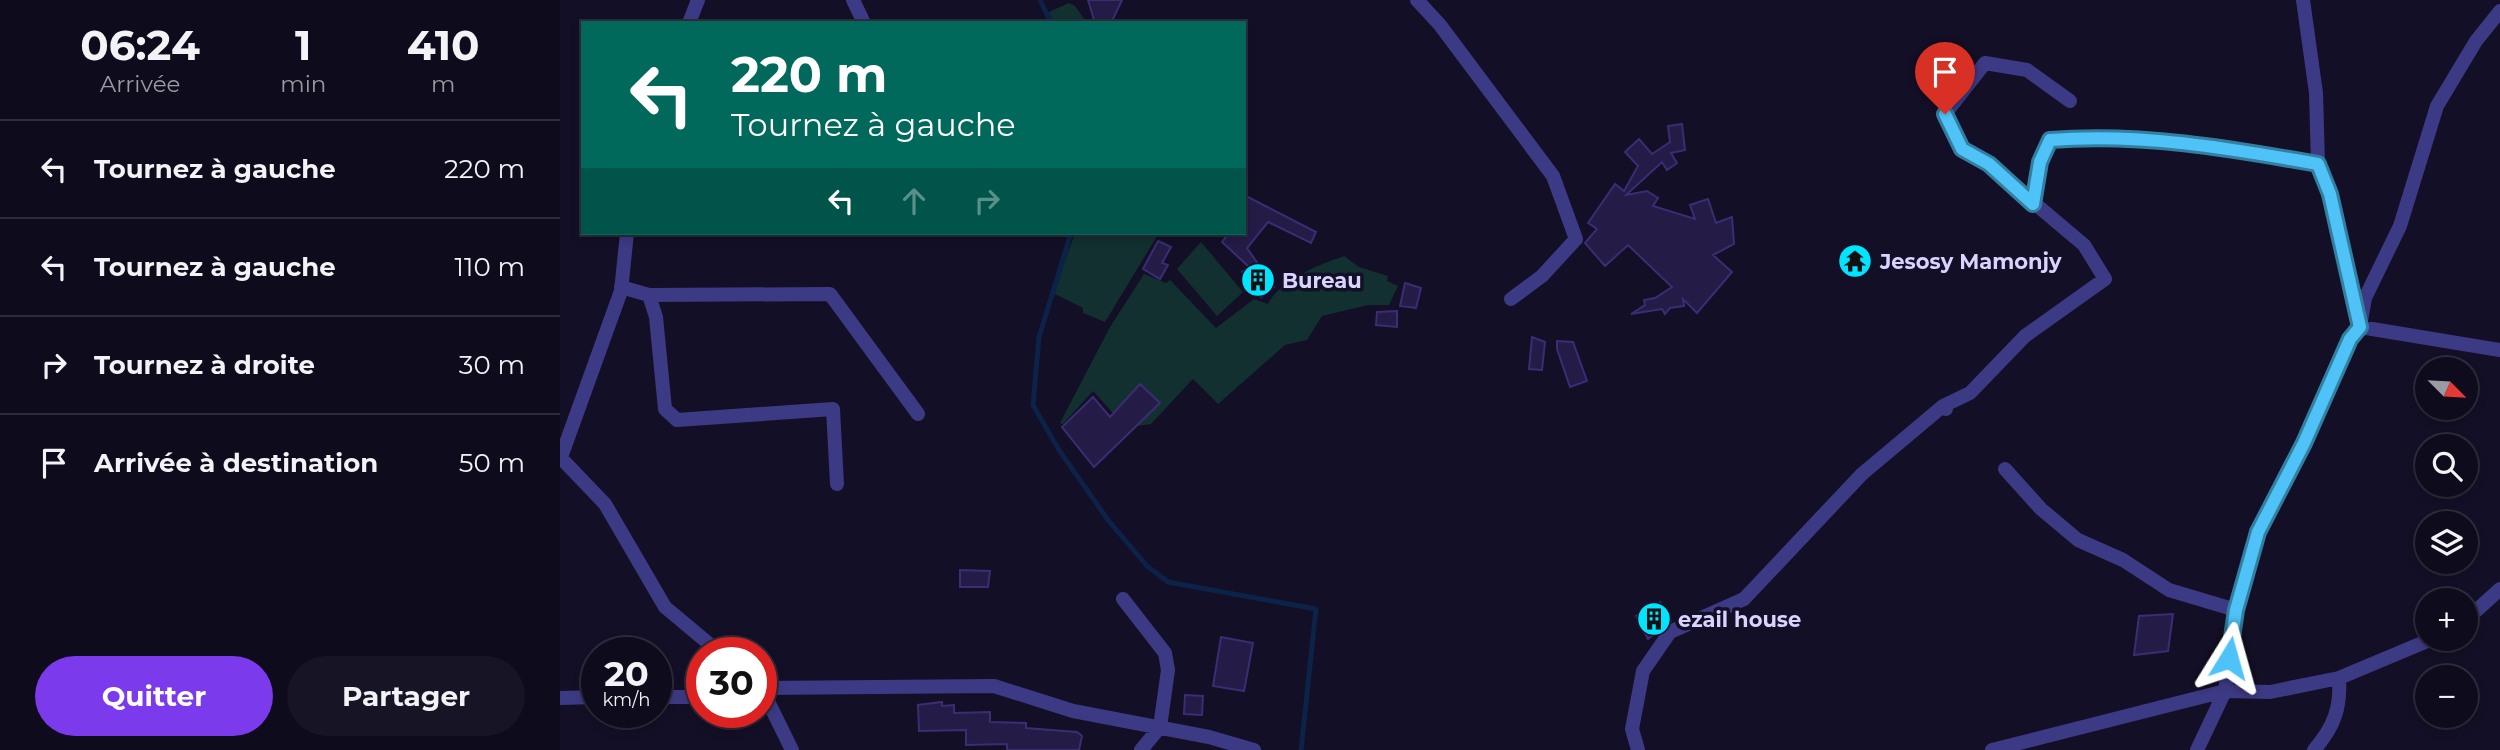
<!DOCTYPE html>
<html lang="fr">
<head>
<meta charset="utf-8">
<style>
	body { margin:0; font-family:Montserrat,sans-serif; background:#171425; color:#f1f3f6; height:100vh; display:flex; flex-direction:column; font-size:26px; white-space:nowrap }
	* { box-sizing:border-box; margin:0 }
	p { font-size:23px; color:#9b9ba3 }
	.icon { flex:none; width:38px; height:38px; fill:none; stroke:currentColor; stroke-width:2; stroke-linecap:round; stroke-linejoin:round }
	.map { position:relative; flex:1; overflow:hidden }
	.details { display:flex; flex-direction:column; background:#0e0b1c; width:560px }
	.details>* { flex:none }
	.banner { position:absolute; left:21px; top:21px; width:665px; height:214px; border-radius:0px; box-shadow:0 4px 10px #0003,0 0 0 2px #2e2b3b; background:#00695c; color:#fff; overflow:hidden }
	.needle { width:46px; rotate:114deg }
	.buttons { position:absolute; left:1855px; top:357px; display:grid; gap:14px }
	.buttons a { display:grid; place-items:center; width:63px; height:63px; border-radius:50%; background:#0e0b1c; box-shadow:0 4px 10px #0003,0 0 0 2px #2e2b3b; font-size:35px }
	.speed { position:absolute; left:21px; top:637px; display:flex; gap:14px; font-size:35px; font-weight:700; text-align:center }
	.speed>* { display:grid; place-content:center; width:91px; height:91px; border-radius:50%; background:#0e0b1c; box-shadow:0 4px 10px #0003,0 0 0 2px #2e2b3b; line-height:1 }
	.speed small { font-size:18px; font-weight:400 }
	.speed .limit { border:10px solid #d22; background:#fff; color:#111 }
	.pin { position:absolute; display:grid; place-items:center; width:60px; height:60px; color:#fff; margin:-72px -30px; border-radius:50% 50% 50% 0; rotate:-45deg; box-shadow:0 0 7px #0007 }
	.pin .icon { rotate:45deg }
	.me { position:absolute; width:77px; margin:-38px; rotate:8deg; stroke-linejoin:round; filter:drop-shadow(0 0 5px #0008) }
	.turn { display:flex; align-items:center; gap:24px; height:147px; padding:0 35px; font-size:32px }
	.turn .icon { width:91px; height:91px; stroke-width:2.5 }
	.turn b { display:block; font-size:49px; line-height:60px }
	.lanes { display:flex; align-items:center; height:66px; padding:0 35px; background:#0003; justify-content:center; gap:35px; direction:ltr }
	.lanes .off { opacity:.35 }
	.eta { display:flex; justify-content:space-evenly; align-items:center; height:119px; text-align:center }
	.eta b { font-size:42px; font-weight:700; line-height:49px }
	.button { display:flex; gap:14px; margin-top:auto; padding:14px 35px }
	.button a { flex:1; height:80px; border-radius:42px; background:#7c3aed; color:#fff; font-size:28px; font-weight:700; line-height:80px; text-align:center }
	.button a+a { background:#171425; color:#f1f3f6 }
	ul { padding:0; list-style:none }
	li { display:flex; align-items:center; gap:21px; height:98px; padding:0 35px; border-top:2px solid #2e2b3b }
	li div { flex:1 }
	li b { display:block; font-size:26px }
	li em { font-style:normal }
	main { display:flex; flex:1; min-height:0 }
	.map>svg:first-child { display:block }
</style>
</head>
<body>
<main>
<section class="details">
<div class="eta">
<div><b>06:24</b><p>Arrivée</p></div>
<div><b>1</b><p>min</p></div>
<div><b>410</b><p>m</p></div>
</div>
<ul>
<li><svg class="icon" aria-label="left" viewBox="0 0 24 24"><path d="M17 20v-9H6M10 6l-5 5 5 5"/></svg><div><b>Tournez à gauche</b></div><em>220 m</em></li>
<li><svg class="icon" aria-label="left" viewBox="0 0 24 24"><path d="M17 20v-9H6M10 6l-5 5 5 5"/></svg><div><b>Tournez à gauche</b></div><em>110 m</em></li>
<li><svg class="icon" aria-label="right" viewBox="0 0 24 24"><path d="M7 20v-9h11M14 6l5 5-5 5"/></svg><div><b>Tournez à droite</b></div><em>30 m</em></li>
<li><svg class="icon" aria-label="arrive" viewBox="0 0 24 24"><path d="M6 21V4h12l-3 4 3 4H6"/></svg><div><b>Arrivée à destination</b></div><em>50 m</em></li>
</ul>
<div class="button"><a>Quitter</a><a>Partager</a></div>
</section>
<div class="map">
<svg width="1940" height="750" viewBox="0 0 1940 750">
	<rect width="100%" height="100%" fill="#130f26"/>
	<path fill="#12302f" d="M509,3L515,6L527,23H492L489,12Z
		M515,233H599L545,322L523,313V308L493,293Z
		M641,242L683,292L657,316L617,269Z
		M784,256L799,267L828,276L827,281L838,286L829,305H808L762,316L747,340L725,345L658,404L633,379L591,424L577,426L570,432L533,391L503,424L500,423L550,327L584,274L606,283L610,280L656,328L694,299L708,304C721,279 759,265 784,256Z"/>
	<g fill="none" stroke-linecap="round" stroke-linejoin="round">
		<path stroke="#0c2248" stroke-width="5" d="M480,0L491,23
			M511,233L479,337L473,405L499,450L548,520L587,566L608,582L756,609L741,750"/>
	</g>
	<path fill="#241b47" stroke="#3b2d73" stroke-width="2" d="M528,0H562L551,23H535Z
		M1122,124L1125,150L1111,153L1117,163L1107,170L1102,162L1066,195L1087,191L1098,198L1093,206L1135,219L1130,205L1148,199L1156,223L1172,217L1174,244L1153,255L1172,272L1137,313L1123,299L1124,306L1110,308L1105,314L1102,309L1071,314L1085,305L1084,300L1095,298L1112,287L1068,245L1045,266L1025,243L1037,229L1028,223L1055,184L1064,191L1078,166L1065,152L1079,139L1092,154L1110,142L1108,126Z
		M684,195L756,232L751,243L708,222L687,248L714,287L701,297L682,272L689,267L662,242L669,233H684Z
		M598,241L611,247L602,263L608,265L600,279L583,269Z
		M845,283L861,288L856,308L840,306Z
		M837,311V327L816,325L817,312Z
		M972,337L985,342L982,370L969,369Z
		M997,341L1013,342L1027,381L1010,387L997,349Z
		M580,384L600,403L534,467L502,427L533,397L550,417Z
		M400,570L430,571L428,587H400Z
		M1100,602L1111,621L1088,639L1076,616Z
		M1613,614L1608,651L1574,655L1579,616Z
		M661,637L693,643L684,691L653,686Z
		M625,695L643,696L642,715L624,714Z
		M382,702V706L394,705V713L430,712V722L466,723V728L517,732L522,736L519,750H447V744L406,745V730L359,731L358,705Z"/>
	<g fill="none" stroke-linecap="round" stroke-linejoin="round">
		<path stroke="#3d3a85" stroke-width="14" d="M293,0L304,23
			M857,0L880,25L993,176L1016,239L982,276L951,299
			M1743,0L1756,93L1758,164L1770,194L1798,319
			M129,23L138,0
			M1473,204L1480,162L1490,140C1581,133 1668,148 1758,164
			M61,287L89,295L96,317L105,409L117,420L273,409L277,484
			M89,295L270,294L358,414
			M1800,327L1805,298L1840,226L1877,106L1916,41L1940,11
			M1383,406L1410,393L1465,336L1545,279L1524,245L1428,164L1402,149L1385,114L1425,63L1467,70L1510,101
			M0,457L45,504L105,607L160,653
			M1,457L61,291L67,233
			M1445,469L1481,509L1518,540L1563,560L1609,590L1676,610
			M563,599L605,653L608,670L600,727L581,750
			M1906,620L1940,589
			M201,687L232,750
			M201,688L434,686L513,711L649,737L694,750
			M96,697H142
			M0,698L37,697
			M1078,750L1072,729L1083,671L1110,632L1184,599L1302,474L1383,406L1386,409
			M1432,750L1665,691L1710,692L1779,678L1872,639
			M1637,750L1665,691L1676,610L1697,532L1744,443L1790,339L1800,327L1940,350
			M1754,750C1774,727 1781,708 1779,678"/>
	</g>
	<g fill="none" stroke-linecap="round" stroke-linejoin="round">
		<g stroke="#337fa1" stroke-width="18">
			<path id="route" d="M1385,114L1402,149L1429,164L1473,204L1480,162L1490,140C1581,133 1668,148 1758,164L1770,194L1800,327L1790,339L1744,443L1698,532L1676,610L1669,658"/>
		</g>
		<use href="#route" stroke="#4fc3f7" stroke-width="12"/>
	</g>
	<defs>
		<g id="temple-disc" transform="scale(1.75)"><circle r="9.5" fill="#00e5ff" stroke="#130f26"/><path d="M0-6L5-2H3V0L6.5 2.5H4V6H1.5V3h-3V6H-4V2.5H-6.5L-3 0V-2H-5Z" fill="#111"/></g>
		<g id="building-disc" transform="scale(1.75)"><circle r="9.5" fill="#00e5ff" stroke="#130f26"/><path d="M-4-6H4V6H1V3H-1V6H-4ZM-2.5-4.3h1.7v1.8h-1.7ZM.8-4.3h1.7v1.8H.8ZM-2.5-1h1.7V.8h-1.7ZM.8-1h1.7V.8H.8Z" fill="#111"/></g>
	</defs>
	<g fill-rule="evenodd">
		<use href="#temple-disc" x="1295" y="261"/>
		<use href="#building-disc" x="698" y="280"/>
		<use href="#building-disc" x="1094" y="619"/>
	</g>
	<g text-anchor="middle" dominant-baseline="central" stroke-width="7" stroke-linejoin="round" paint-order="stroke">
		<g font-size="21" font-weight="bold" fill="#d9d4ff" stroke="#130f26" text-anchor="start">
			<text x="1320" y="261">Jesosy Mamonjy</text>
			<text x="722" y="280">Bureau</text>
			<text x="1118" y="619">ezail house</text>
		</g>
	</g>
</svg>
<div class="buttons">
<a><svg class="needle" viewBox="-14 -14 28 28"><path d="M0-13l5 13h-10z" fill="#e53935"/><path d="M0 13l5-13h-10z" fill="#9b9ba3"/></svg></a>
<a><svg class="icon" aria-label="search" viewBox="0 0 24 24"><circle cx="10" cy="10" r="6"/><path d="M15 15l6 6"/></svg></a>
<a><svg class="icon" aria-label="layers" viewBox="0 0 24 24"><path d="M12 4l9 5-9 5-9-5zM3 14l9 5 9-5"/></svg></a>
<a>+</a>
<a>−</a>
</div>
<div class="speed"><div>20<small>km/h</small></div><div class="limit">30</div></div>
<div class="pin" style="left:1385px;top:114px;background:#d93025"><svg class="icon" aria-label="arrive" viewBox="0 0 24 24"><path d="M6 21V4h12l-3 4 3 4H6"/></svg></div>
<svg class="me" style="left:1669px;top:658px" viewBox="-20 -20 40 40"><path d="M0-17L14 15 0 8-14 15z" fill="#4fc3f7" stroke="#fff" stroke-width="4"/></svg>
<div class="banner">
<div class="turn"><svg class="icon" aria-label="left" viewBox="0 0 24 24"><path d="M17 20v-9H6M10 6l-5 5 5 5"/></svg><div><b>220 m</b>Tournez à gauche</div></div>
<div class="lanes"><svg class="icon" aria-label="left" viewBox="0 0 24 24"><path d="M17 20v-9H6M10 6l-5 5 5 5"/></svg><svg class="icon off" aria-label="ahead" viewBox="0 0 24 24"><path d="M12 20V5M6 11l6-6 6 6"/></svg><svg class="icon off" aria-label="right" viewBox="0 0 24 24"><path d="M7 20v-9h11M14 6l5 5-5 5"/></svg></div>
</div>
</div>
</main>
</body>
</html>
